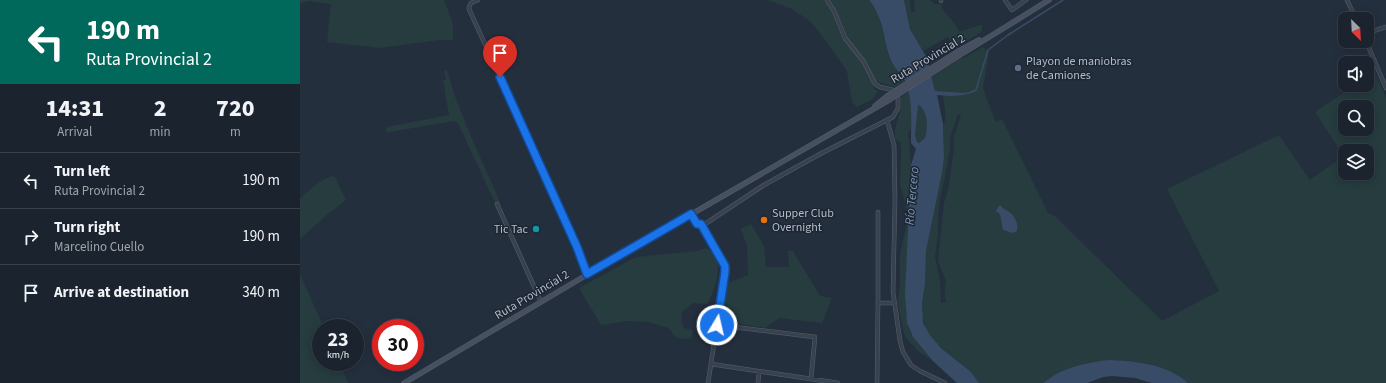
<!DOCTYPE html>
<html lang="en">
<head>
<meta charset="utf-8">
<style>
	body { margin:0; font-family:"Source Sans 3",sans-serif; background:#282f3a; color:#f1f3f6; height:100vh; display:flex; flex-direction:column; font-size:15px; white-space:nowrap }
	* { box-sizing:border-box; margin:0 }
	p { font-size:13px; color:#a0a4aa }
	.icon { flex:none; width:22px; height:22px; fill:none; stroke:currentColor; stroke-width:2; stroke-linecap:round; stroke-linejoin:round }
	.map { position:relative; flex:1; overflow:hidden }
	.panel { display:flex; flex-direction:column; background:#1b232e; width:300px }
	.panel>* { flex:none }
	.top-card { background:#00695c; color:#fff; overflow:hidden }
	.needle { width:26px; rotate:156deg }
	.fabs { position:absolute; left:1038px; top:12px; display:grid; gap:8px }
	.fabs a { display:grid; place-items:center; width:36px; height:36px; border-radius:8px; background:#1b232e; box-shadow:0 2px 10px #0003,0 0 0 1px #39404a; font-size:20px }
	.speed { position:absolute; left:12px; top:319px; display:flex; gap:8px; font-size:20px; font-weight:700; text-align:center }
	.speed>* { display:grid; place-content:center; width:52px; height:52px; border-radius:50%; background:#1b232e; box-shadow:0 2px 10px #0003,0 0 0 1px #39404a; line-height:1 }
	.speed small { font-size:10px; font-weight:400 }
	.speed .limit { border:6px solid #d22; background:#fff; color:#111 }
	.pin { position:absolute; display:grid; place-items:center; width:34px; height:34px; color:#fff; margin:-41px -17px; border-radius:50% 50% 50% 0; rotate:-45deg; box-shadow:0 0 4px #0007 }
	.pin .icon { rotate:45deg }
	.me { position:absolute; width:44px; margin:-22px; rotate:9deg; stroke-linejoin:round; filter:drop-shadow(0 0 3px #0008) }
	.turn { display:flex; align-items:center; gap:14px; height:84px; padding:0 20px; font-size:18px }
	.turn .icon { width:52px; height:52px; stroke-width:2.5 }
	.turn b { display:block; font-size:28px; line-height:34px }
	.eta { display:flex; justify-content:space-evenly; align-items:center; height:68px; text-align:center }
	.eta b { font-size:24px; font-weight:800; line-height:28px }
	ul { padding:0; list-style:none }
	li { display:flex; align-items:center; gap:12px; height:56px; padding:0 20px; border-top:1px solid #39404a }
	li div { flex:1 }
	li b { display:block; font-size:15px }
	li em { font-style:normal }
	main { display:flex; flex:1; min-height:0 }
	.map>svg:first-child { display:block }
</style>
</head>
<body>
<main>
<section class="panel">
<div class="top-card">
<div class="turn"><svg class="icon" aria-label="left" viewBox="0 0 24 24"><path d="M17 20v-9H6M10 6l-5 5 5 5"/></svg><div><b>190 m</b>Ruta Provincial 2</div></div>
</div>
<div class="eta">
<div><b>14:31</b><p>Arrival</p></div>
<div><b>2</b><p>min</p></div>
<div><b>720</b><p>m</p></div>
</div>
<ul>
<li><svg class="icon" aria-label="left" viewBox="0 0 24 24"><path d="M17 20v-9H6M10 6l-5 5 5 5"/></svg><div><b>Turn left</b><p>Ruta Provincial 2</p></div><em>190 m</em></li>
<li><svg class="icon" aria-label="right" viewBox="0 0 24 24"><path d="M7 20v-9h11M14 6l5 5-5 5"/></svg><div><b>Turn right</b><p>Marcelino Cuello</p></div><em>190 m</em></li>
<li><svg class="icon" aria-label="arrive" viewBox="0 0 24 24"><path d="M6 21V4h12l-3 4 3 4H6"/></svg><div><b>Arrive at destination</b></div><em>340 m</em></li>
</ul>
</section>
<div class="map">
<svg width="1086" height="383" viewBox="0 0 1086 383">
	<rect width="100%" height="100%" fill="#242f3e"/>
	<path fill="#263c3f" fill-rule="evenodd" d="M0,0H144L153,24V40H139L79,48L27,42L31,4L8,1L0,4Z
		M468,0H569L579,16L590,59L605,81L595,87L571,80L574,89L578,91L573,99L557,107L552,102L547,71L526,41L511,22L492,9Z
		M604,0H610L611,12H615L614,0H630L635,4H641C644,16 655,20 659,31C668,31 674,25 682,25V30L680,33L656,48L648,37L623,51L610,29Z
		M683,47L689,52L683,89L696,122L702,119L748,213L755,216L862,321L919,291L867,189L979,135L1010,180L1044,156L1015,112L1055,85H1067V77L1075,72L1086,97V383H888C869,366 832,358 807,361C793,362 778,366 765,370C758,373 745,382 741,383C722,383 698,383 679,383L671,372L637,344L626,329L622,317V303L625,284L626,251L642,173L644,158L643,124L645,122C646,114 644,98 641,91H635L632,76L661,58L662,59ZM1045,107H1067V129H1045ZM658,114H661L653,140L654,150L648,190L644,203L638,260L643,274L646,280C645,288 643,295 647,302L641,303L640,282L635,257L638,234V215L640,198L645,177L650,149V138ZM1045,151H1067V173H1045Z
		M146,70C149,73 153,91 155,96C168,132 185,167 200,202L198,204L195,203L158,123L154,121L90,132H86V130L87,127L149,115L143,80H146L144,71Z
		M609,91L611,99V129C608,132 607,136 609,140L611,165V188L606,271V315L609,330L613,337L633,361L618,351L607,339L604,333L599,310L598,301L600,286V254L607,223V210L600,184L601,147L600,142L595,139C593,124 604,111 600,97Z
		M619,105C628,113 628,126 625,138L619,143L617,142L615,135L618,106Z
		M32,176L35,177L46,200L28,214L0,239V199C9,190 19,180 32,176Z
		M451,224L464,246L466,267H489L488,251H493L520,296L532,298L522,323L479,318L465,328L421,321L428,283L448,275L447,246L441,229Z
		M406,248C428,259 414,288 408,304L393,303L382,312L381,321L384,328L393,330L391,338C380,340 375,339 369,328L348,322L327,321L301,325L279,288L336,257L397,251Z
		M0,274L24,328H21V362H39L48,383H0Z"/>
	<path fill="#394c67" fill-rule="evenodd" d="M569,0H604L610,29L627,58L635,91L664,93V95L651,96L637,95L643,124L644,158L642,173L626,251L625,284L622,303L623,323L630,335L641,348L671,372L679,383H657L633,361L613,337L607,323L605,294L611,165L616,149L611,143V140C611,121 613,99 605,81C601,73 593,67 590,58C582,35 585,21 569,0ZM619,105C628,113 628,126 625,138L619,143L617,142L615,135L618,106Z
		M699,206H702V208C712,212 719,220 717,231C711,235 709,231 703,230L700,214L696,211Z
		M809,360C836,361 867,364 888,383H852L835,378L812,376L803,377L787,383H742C747,381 751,377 756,374C772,366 791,362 809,360Z"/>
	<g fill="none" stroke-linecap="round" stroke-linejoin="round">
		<path stroke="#394c67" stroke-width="1.5" d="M708,35L763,0
			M662,94L669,93L676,90L688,50L708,35"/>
		<g stroke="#565f6c" stroke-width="4.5">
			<path id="street" d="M178,0L171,3L169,7V9L277,247L287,274
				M527,0L534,11L545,38L564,62L575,84L580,87L593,90
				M705,0L712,10L726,0
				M1047,0L1056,19
				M641,1V0
				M1067,33L1086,27
				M1066,41L1086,88
				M587,120L594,145L595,200L593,292L600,341L603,352L611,365L620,371L645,383
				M197,204L241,302
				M391,214L397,224H405L464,185L520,154L593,117L598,108V97
				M401,224C410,239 424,255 425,272L408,383
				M578,303V212
				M417,325L515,337L511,379
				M411,364L538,383
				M458,383L459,372
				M577,383L578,303H595"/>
		</g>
		<g stroke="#565f6c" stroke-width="5.5">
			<path id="secondary" d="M657,52L679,40
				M660,55L749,0
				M575,106L587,96
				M104,383L300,267L589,100"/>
		</g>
		<use href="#street" stroke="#38414e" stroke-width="3.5"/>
		<use href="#secondary" stroke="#465061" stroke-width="4.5"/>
		<g stroke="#565f6c" stroke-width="5.5" stroke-linecap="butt">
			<path id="secondary-bridge" d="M587,96L657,52
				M589,100L660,55"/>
		</g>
		<use href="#secondary-bridge" stroke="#465061" stroke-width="4.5"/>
	</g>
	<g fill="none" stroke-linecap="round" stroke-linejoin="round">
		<g stroke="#114b97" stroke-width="10">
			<path id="route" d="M200,77L277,247L287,274L391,214L397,224H401L425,266V272L417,325"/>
		</g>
		<use href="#route" stroke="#1a73e8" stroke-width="7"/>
	</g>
	<circle fill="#5c6f8a" stroke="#1d2633" stroke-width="1.5" cx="718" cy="68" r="4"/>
	<circle fill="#e8710a" stroke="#1d2633" stroke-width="1.5" cx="464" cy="220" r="4"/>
	<circle fill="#0f9aa8" stroke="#1d2633" stroke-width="1.5" cx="236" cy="229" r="4"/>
	<g text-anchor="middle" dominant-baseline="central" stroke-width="3" stroke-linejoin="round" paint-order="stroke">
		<g font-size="12" fill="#b4bcc9" stroke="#1d2633">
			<text transform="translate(628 59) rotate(-31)">Ruta Provincial 2</text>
			<text transform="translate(232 295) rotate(-31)">Ruta Provincial 2</text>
		</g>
		<g font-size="12" fill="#b4bcc9" stroke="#1d2633" text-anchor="start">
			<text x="726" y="61">Playon de maniobras<tspan x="726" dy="14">de Camiones</tspan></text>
			<text x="472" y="213">Supper Club<tspan x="472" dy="14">Overnight</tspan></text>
			<text x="228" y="229" text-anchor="end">Tic Tac</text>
		</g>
		<g font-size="13" font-style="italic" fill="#7c92b1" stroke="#1d2633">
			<text transform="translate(612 196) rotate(-85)">Río Tercero</text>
		</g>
	</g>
</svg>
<div class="fabs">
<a><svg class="needle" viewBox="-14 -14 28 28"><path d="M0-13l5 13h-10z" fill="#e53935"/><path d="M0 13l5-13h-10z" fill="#a0a4aa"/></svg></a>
<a><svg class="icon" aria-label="sound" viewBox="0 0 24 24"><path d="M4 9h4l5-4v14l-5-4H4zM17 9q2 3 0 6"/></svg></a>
<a><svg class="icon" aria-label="search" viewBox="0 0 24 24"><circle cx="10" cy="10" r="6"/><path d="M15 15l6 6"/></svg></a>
<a><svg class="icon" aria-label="layers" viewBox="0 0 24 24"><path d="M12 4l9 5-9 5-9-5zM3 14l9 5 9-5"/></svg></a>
</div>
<div class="speed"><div>23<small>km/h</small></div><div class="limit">30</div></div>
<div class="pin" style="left:200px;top:77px;background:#d93025"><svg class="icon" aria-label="arrive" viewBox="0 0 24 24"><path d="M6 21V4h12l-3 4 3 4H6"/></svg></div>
<svg class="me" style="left:417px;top:325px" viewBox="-20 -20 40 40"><circle r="17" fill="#1a73e8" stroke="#fff" stroke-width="3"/><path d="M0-11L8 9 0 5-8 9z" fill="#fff"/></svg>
</div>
</main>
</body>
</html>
